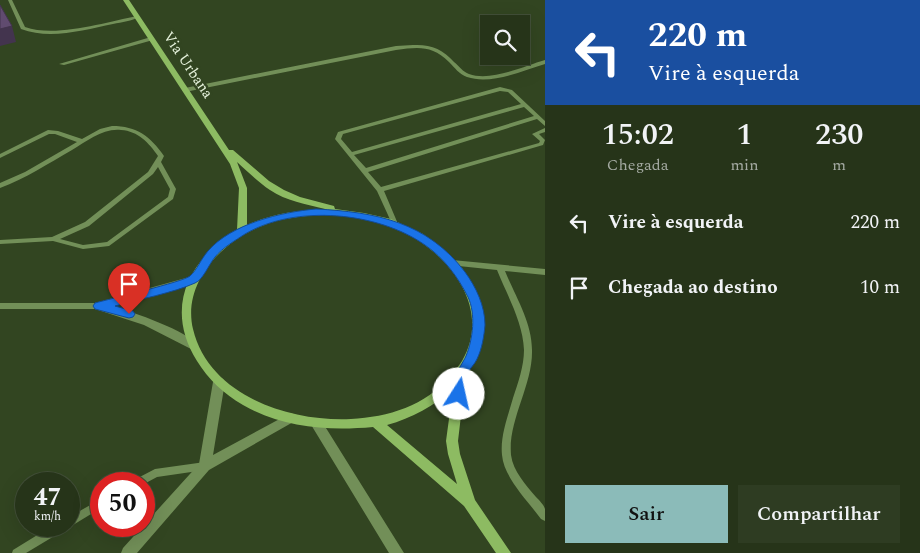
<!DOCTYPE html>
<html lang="pt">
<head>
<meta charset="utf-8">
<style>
	body { margin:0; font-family:Spectral,serif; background:#2e3c22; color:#f1f3f6; height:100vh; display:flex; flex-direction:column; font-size:19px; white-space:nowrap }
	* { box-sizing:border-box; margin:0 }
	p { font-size:16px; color:#a4aaa2 }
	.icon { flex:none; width:28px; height:28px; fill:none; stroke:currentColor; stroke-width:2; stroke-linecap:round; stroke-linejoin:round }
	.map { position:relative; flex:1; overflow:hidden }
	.details { display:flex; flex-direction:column; background:#263419; width:375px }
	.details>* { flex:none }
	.hud { background:#1a4fa0; color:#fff; overflow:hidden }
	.controls { position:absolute; left:480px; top:15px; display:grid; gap:10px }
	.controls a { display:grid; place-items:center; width:50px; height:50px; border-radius:0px; background:#263419; box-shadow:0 5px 20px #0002,0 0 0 1px #424f38; font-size:25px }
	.speed { position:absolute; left:15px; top:472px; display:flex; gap:10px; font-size:25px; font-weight:700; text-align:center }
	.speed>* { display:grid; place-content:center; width:65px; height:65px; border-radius:50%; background:#263419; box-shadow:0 5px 20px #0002,0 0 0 1px #424f38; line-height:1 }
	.speed small { font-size:12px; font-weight:400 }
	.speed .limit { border:8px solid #d22; background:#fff; color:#111 }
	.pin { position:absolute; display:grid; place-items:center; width:42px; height:42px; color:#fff; margin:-51px -21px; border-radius:50% 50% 50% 0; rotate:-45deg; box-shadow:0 0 5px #0007 }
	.pin .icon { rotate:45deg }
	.me { position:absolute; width:55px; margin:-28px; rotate:10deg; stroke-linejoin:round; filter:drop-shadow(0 0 4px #0008) }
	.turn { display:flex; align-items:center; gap:18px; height:105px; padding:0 20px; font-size:22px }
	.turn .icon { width:65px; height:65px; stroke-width:2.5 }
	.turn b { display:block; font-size:35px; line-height:42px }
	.eta { display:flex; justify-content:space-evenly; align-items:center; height:85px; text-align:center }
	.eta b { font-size:30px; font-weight:600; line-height:35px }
	.cta { display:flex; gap:10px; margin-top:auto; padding:10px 20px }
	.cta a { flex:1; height:58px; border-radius:0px; background:#8bbbb9; color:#111; font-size:20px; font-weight:600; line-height:58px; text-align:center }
	.cta a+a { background:#2e3c22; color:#f1f3f6 }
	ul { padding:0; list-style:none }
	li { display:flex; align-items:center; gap:15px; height:65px; padding:0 20px }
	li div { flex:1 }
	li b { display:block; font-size:19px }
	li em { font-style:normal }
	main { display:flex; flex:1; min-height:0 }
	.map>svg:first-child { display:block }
</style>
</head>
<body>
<main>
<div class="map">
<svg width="545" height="553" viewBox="0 0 545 553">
	<rect width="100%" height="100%" fill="#324521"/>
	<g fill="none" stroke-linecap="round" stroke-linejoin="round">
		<path fill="#728f58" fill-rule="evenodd" d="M8,0H12L25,27C56,38 106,22 137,16L139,17C132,21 122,22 113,24C84,30 50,40 21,29Z
			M151,37L154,39L153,40L64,65L59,64Z
			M413,45C430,44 443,49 454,62C459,66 463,72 469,74C491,82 524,66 545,60V64C522,71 491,85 467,77C459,74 455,68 449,62C432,45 418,47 396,50L185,92L182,90L185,88L396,46Z
			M500,87L512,90L545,121V126L537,119L368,172L381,187L539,143L540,141L532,134L545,128V132L539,134L545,140L543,145L384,191L398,224L397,226H393L377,191L335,139L338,132ZM500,91L508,92L521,104L352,152L341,139L343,134ZM524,107L534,116L366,168L354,155Z
			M112,126C137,126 150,136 164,156L161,162L176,189L173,199L109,246L83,249L53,241L0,244V240L52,237L85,222L148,172L158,156C149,143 138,131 121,130C103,128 87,141 72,150C49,163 25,179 0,188V183L25,172L77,142L55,134H49L2,157L0,158V154L48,130L58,131L82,139L100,129ZM158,167L170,189L168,197L107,242L83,245L60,239L89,226L153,174Z
			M452,260L545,269V275L505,271C515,296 532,322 532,350C533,385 508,420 511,455C513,471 526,485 536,497C539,500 544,505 545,509C545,512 545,517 545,521L541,519C528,501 504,478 502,455C500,436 508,416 513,398C518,383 524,366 524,350C523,322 507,295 497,270L449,265L448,263Z
			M0,303H99L102,304L103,306L102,308L99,309H0Z
			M205,462L208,463L210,466L208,469L205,470L157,477L144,484H130L132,481L155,469Z
			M101,499V508L73,525L69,527L68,526L69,517Z
			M52,526H67L66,529L26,553H12L13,550Z"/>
		<path fill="#728f58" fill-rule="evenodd" d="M193,276L198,280L197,282L113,306C132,312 189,331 198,346L197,349L193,350L144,325L95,309L94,306L95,303L99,302Z
			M219,377L223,379L225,382L213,455L287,415L291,413L295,415L297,418L295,421L209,470L137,553H121L123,548L199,464L213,382L215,379Z
			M317,419L321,420L404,553H389L313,428L311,424L313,420Z"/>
		<path fill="#8dbb62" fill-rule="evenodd" d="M123,0H129L229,150H233L269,181L284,190L300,197L334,206L335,209L364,213L391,219L423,234L444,250L462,268L476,292L482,315V339L473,363L466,373L458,441L460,454L475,500L511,553H496L464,506L373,427C329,431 282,428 243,405C224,394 208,379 197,361C164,308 188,260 237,230L239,188L230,164ZM237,162C247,171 258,182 270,190C286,201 306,204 325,209C298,210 271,214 247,225V188ZM323,215C345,215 370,218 391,226C442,246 495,304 462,361C459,366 454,371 450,376C426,406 388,417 351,419C290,422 209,396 193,329C182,283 222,241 262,226C281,218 302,216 323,215ZM453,389L446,441L448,454L457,484L387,425C412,418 434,406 453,389Z"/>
	</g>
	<path fill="#43344e" d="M12,26L16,42L0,46V29Z"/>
	<path fill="#604b6f" stroke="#43344e" d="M0,5L12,26L0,29Z"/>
	<path fill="#1a73e8" stroke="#114b97" d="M316,209C376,212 427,222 465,272C476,287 485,306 485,325C484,336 482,349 477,359C475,364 469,369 467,375C465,383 468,391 464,398L459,399L455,398C447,382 460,369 466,356C473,339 476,314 468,297C458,277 444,258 425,245C378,212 296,204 245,234C236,240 222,248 215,257C209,264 203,280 195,283C173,293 139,299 115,306L133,311L135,314L133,317L129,318L95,309L93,306L95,303C109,299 183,282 190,276C197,270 201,259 208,251C231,224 281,212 316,209Z"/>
	<g text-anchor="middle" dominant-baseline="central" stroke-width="5" stroke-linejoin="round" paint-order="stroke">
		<g font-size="15" fill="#e6f2dc" stroke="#324521">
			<text transform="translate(188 65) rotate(56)">Via Urbana</text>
		</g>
	</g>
</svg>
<div class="controls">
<a><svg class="icon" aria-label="search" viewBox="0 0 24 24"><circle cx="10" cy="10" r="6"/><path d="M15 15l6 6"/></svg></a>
</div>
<div class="speed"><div>47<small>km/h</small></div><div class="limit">50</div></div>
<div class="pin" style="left:129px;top:314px;background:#d93025"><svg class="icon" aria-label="arrive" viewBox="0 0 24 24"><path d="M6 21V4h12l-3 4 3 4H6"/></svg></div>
<svg class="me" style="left:459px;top:394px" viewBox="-20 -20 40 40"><circle r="19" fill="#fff"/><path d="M0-13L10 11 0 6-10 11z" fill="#1a73e8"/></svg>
</div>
<section class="details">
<div class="hud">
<div class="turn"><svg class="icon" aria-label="left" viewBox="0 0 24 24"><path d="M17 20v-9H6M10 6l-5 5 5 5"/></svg><div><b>220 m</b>Vire à esquerda</div></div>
</div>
<div class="eta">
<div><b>15:02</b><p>Chegada</p></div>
<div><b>1</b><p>min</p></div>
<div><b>230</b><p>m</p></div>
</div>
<ul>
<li><svg class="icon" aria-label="left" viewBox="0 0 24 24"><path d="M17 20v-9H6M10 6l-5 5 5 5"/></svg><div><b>Vire à esquerda</b></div><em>220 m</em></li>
<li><svg class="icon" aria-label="arrive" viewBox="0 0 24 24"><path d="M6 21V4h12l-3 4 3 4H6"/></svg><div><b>Chegada ao destino</b></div><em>10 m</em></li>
</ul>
<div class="cta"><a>Sair</a><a>Compartilhar</a></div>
</section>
</main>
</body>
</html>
